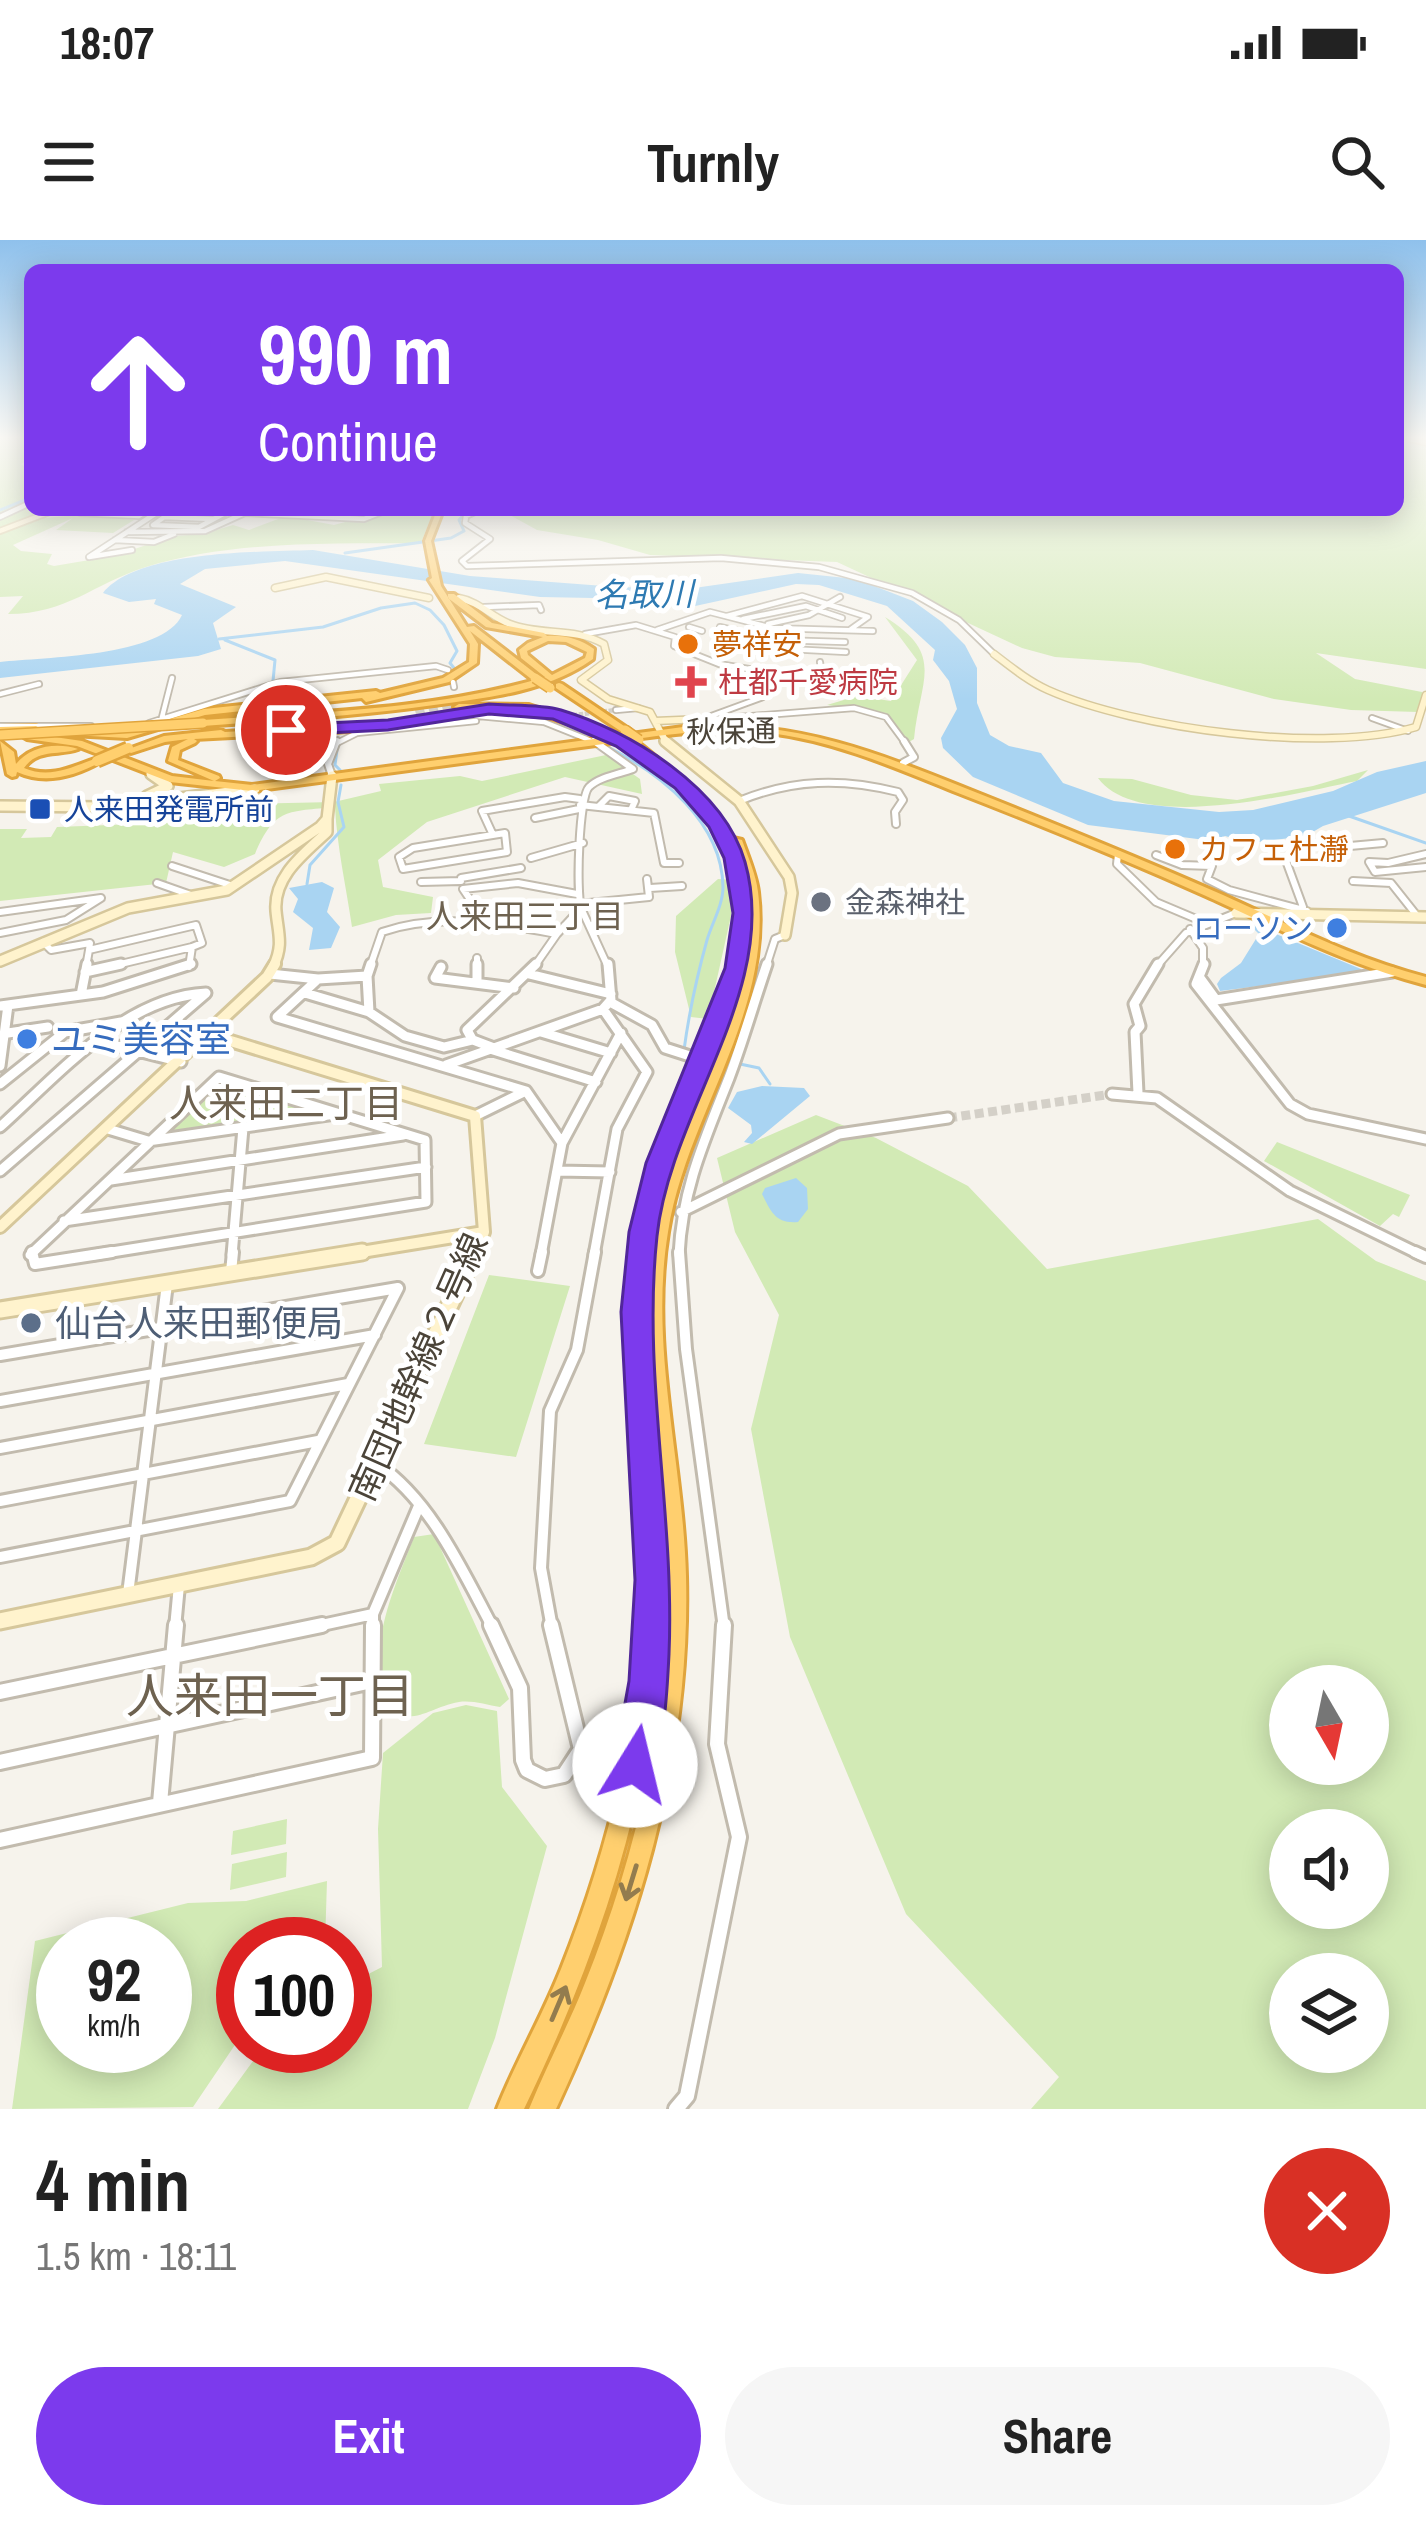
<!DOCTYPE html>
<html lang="en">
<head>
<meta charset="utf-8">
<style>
	body { margin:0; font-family:"Archivo Narrow","Noto Sans JP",sans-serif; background:#f6f6f6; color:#222; height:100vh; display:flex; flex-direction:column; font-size:45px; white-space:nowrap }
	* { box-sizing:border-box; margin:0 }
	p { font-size:39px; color:#767676 }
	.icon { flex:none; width:66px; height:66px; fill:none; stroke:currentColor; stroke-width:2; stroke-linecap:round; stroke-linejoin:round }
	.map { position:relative; height:1869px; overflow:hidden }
	.details { display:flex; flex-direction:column; background:#fff; flex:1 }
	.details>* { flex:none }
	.top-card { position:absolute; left:24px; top:24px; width:1380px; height:252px; border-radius:18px; box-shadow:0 6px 30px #0003; background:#7c3aed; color:#fff; overflow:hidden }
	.needle { width:78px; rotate:171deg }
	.controls { position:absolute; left:1269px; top:1425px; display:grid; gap:24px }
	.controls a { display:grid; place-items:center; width:120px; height:120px; border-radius:50%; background:#fff; box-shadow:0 6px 30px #0003; font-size:60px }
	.speed { position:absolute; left:36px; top:1677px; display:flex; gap:24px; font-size:60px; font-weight:700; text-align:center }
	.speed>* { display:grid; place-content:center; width:156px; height:156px; border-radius:50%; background:#fff; box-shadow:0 6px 30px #0003; line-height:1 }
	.speed small { font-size:30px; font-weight:400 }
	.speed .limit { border:18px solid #d22; background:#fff; color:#111 }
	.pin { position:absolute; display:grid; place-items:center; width:102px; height:102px; color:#fff; margin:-51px; border:6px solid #fff; border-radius:50%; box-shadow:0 3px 12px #0007 }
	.me { position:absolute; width:132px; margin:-66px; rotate:9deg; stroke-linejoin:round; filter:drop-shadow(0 0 9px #0008) }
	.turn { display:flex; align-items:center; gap:42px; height:252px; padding:0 36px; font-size:54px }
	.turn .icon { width:156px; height:156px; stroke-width:2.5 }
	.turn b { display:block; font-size:84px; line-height:102px }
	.round { display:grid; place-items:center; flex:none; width:126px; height:126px; border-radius:63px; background:#f6f6f6 }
	.summary { display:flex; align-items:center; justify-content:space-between; height:204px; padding:0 36px }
	h1 { font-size:72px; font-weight:700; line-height:90px }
	.cta { display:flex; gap:24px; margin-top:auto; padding:24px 36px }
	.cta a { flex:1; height:138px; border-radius:72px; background:#7c3aed; color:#fff; font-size:48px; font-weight:700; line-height:138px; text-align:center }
	.cta a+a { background:#f6f6f6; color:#222 }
	.status { display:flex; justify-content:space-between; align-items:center; height:84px; padding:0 60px; background:#fff; direction:ltr }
	.status svg { height:33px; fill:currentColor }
	header { display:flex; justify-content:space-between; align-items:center; height:156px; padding:0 36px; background:#fff; font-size:54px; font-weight:700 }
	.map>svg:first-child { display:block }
</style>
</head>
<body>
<div class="status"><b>18:07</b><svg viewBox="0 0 49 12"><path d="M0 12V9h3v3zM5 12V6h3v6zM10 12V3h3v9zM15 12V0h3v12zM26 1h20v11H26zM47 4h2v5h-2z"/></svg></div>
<header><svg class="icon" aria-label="menu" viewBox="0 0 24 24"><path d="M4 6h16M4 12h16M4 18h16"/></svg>Turnly<svg class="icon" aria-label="search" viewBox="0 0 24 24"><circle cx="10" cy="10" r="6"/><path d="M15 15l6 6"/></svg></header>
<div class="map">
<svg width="1426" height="1869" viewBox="0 0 1426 1869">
	<rect width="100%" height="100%" fill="#f6f3ec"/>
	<path fill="#d2eab5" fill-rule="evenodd" d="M0,198H30V219L21,224L30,231V270H51L31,279L80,275L134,280L113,293L56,290L73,278L13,305L21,311L52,314L47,324L54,326L113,316L174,296L203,294L233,285L249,290L286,276L334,285L390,270H434L421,303C330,304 233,300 146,327C92,344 68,374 8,374L23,356L0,357Z
		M1398,198H1426V429L1316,413L1355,439L1422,452L1426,470L1418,472L1351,470L1274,459L1140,423L1055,417L1022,408L837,322L650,315L598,300L537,290L508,274L510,270H1398Z
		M885,377C946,415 920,438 914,499L909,502L886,473L827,465L857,456L891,461L917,420Z
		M606,515L640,539L642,554L565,537L427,582L378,620L383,647L433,657L431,673L396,675L352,687C346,646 337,607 335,567C288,572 275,567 255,614L224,627L173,612L166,643L0,661V589H27L21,598L51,597L57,587L136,584L202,565L334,562L381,551L379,544L460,536L482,541Z
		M1368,530L1357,541C1300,552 1140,595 1098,538L1132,539L1191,555L1237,560L1313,546Z
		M718,639L739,640L708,779L691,777L675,712L676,676Z
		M221,842L325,873L161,896Z
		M816,875L876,898L968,946L1047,1029L1318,979L1376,1021L1426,1041V1869H1031L1059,1837L906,1674L790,1397L751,1189L779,1075L735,992L717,918ZM1290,1446H1368V1524H1290ZM1290,1590H1368V1668H1290ZM1290,1734H1368V1812H1290Z
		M1277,902L1410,955L1399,977L1393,974L1380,986L1264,921Z
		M489,1035L570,1046L516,1217L424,1204Z
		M434,1294L509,1459L500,1467C487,1465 472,1460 459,1462C427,1468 414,1488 383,1467C368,1405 392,1353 414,1297Z
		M466,1465L497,1471L502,1547L547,1606L495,1798L468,1869H218L264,1806H345V1746L382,1727L378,1589L383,1513L433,1473Z
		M287,1579L286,1604L231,1615L233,1591Z
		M287,1612L286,1637L230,1650L232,1624Z
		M327,1641L325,1704H243V1793L193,1867L12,1869L35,1701L188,1663L246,1661ZM63,1704H165V1806H63Z"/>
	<path fill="#a9d4f2" d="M313,310L470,336L604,346L680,350L798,333L856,339L913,361L942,382L965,405L977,428V463L990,495L1009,506L1041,513L1063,543L1114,561L1219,572L1253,570L1333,551L1377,532L1426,521V553L1323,586L1306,596L1250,603L1225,596L1213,601L1088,585L973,537L943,508L941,498L957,469L949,441L933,420L935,410L887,366L819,345L796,344L686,368L647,359L540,357L285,321L205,329L180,344L236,367L213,383L221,409L198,416L0,438V422C44,417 163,417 182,375L154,364L156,359L129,362L103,353C137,310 260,312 313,310Z
		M322,642L334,648L327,672L340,687L331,708L309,710L313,688L293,672L298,659L289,648Z
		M1247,682L1361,729L1362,733L1220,751L1217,744L1221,738L1241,723L1259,694Z
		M762,846L804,848L810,856L752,904L744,902L752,893L751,885L728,868L737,852Z
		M796,938L807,948L808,969L798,982C776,984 771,972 762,954L765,948Z"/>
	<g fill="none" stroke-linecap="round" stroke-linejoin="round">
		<path stroke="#a9d4f2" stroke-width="3" d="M0,270L30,258
			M345,313L451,298L464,291L459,280L468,270
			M219,399L323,387L381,368L415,363L430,370L444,385L457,411L450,423L454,428
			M225,400L275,420L273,441
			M496,476L536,477
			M550,482L587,497
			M610,508C662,535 722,582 723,647C723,665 712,683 707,700C697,736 689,773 684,810
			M337,510L335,525L340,530
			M1349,576L1426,603
			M307,644L310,625L344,587L338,562L341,545
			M740,824L759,828L770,844"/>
		<path stroke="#d4d0c8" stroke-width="4.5" stroke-dasharray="4.5 1.5" stroke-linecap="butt" d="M549,478L616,470"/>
		<path stroke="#d4d0c8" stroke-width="9" stroke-dasharray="9 4.5" stroke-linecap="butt" d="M948,878L1112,854"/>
		<path stroke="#d4d0c8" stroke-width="9" stroke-dasharray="9 4.5" stroke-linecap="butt" d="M416,474L452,464"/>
		<g stroke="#c2bbae" stroke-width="8">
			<path id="street-far4" d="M87,270L80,273L139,276L148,270
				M321,270L357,272
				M479,270L466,276L465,283L490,299L462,321L467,326L721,318L819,327L912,353L959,380L994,414
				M173,271L225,273L199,287L153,285Z
				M246,273L364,279L387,270
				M0,277L30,263
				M164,277L213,279
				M127,292L205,291L247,272
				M115,300L154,302L174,294
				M132,310L89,317L161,270
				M484,367L539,365L541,370
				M727,376L802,356L868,377L851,389
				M743,379L806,366L842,378
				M768,384L809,375L840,357
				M689,387L702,391
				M720,387L776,400L845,402
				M657,390L710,372L772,388L873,391
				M585,394L636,385L675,397L674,406L719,424L761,431L763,457L703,479
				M769,408L846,412
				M820,422L821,429
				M453,442L454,447
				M0,454L39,444
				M616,470L638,468
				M467,475L544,482L599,504
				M1372,478L1408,491
				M714,479L854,468L886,477L906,504
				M161,481L172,438
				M149,483L280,442L436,426L448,430
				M0,486H91
				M335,504L357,493L476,481"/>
		</g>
		<g stroke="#c2bbae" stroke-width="10">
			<path id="street-far3" d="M903,523L914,517L904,501
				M332,536L328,524L337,501
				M739,561C793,539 842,538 898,552L903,560L895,572L896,584
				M580,565L654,573L664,623H679
				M600,565L609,556L635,561L631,570
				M535,578L579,569
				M505,593L507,612L403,629L399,617L413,608Z
				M493,595L482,571L565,557L580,559
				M1118,614L1117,624L1156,662L1201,681
				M1426,614L1388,623L1369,622L1375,632L1426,627
				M1156,615L1182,625L1212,626L1207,639L1229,650L1307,671
				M531,618L583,603
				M172,626L233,646
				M461,638L521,628
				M1353,641L1391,643L1418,677
				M421,642L461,641
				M157,643L191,655
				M650,648L682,646
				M579,664L649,657L647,639
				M1303,667L1285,618L1316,621L1339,607L1383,603
				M581,668L608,727
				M0,672L101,658L66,680L0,693
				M474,685L480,674L463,649L518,643L577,654
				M592,685L614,682
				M1190,689L1203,708V727
				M43,702L51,710L90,703L89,710L196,685L202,703L192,707L189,727
				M477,718V727
				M86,727L89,710
				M108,727L192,707
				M370,727L382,692C438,672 500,684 557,694L581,668C576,651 579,557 589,547C599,537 619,534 633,529L594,501
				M534,727L557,694
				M766,727L775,699L785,695
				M1156,727L1186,693L1236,673"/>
		</g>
		<g stroke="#c2bbae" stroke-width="15">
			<path id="street-far2" d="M477,724V741
				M1204,724L1196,744L1290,864L1308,874L1426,899
				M441,727L435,738L514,748
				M85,732L121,724
				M270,734L318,739L367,736L371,724
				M529,734L611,754
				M367,736L369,772
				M1200,738L1216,760L1392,732
				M318,739L277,777L526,851L562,903
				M305,753L369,772L405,796L444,807L473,800L494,808
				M81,755L87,724
				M610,762L652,785L665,808L693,817
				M0,766L103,752L191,724
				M541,792L611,813
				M8,793L48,787
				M472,799L467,790L536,724
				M102,802L181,822
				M490,809L596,842
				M446,825L603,769
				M0,826L8,765
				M0,844L65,792L121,782
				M1138,853L1135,792L1140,786L1134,764L1158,724
				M1112,854L1157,858L1290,951L1421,1015
				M475,876L526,851
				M0,887C57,836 124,757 206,753L0,931
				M108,889L148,901L335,874
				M558,931L610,932
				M111,940L403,895
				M681,972L839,894L948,878
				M64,981L426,927
				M30,1015L219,837L425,900L426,962L93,1015
				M232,1015L243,888
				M541,1015L562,903L621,793
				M594,1015L617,889L647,832L603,769L611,760L608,724
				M679,1015C682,949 705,899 729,838C743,801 754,762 767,724"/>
		</g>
		<g stroke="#c2bbae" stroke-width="16">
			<path id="street-far1" d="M32,1012L35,1024L112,1012
				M679,1012L686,1109L724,1388
				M1415,1012L1426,1017
				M538,1031L542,1012
				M231,1032L233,1012
				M0,1115L398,1048L290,1261L0,1317
				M0,1161L375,1095
				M0,1208L348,1144
				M377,1224C431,1260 463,1332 493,1388
				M0,1261L318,1201
				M128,1354L167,1044
				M175,1388L179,1345
				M308,1388L373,1374
				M373,1388V1374L419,1266
				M552,1388L541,1328L550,1171L577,1110L595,1012"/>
		</g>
		<g stroke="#c2bbae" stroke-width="20">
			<path id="street" d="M491,1385L520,1448L523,1520L527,1530L545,1539L564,1535L581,1509L551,1385
				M0,1452L322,1385
				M0,1522L372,1441
				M160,1563L176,1385
				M0,1600L372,1518L373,1385
				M676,1869L687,1856L739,1597L717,1504L724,1385"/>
		</g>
		<g stroke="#d6c79b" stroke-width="8">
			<path id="secondary-far4" d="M0,291L55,270"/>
		</g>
		<g stroke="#d6c79b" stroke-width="9">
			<path id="secondary-far3" d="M275,348L326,337L429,358
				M459,358C480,362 491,377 510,384C541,396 574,387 604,404L608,420L581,440L608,459L650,472L667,504
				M994,414C1011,427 1028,441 1048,450C1136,489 1324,514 1416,487L1426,455
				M655,481L703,479"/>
		</g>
		<g stroke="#d6c79b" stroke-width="14">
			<path id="secondary-far2" d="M665,501L739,561L789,637L792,653L785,695
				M147,556L168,546L151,534
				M0,566L104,567L255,549
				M1236,673L1426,677
				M0,721L128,668L227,650L320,587L327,579L332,536
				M273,727C284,705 278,693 276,671C273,636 305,613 327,592V579"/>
		</g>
		<g stroke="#d6c79b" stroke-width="16">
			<path id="secondary-far1" d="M211,795L475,876L484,992L473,1015
				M0,987L267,737L275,724
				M343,1015L484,992"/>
		</g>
		<g stroke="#d6c79b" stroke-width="21">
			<path id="secondary" d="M0,1070L362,1012
				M0,1381L311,1317L337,1303L475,1012"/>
		</g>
		<g stroke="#e6c16a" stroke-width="9">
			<path id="primary" d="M1408,198L1426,202"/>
		</g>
		<g stroke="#e0a43c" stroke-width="6">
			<path id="highway" d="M437,270H443L431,301L441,346L467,387L474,386L536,434V438H530L470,391L478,404L477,423L449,442L366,462L362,458L205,475L127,498L72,495L67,492L72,489L127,492L204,469L376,451L380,453L443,438L469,422L470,404L429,340L432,338L425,301Z
				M448,354H454L492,383L544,393L547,396C565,395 580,399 594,409L593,419C549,451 488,458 434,465C358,476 280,480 203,486L198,483L203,480C317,472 435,470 545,437L521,418L519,410L528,403L543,397L486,387L448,358ZM548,401L566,402L587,412L585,418L552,435L528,415L527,411Z
				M559,443L562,444L630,490L622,492L556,448V444Z
				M459,464L529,465L609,492L601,494L528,471L475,470L471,474L388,489L194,499L197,501L195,503L180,510L178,520L219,536L220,538L215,541L252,545L698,485C803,483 875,512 970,550C1055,584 1140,618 1223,655C1290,685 1355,719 1426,737V745C1348,725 1279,689 1206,656C1123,619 1038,584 953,551C894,527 834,501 770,493C724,487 680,493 634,499C673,530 709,561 733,605V598L742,600C748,617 756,635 758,652C773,773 686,876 668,992C649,1107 683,1221 686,1336C691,1523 634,1701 556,1869H529C546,1827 568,1786 585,1743C628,1636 658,1520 665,1405C668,1353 664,1301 660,1249V1248C679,1468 619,1673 524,1869H497C516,1821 542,1777 561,1729C607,1614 638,1490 642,1367C644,1315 642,1264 638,1213C631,1138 622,1061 636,986C657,876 745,772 737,659C734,609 702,568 666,536C653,524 637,513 626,501L252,551L170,542L77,506L27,499L22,496L27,493L82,501L172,536L214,541L168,521L172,507L188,499L165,502L131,513L126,510L164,496L221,490L225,492L388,483L463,470L454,467ZM740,739C725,810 686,873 664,941C651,983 647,1026 646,1070C645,1042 647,1013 652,986C667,900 714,822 740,739Z
				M0,487L36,486L41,489L36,492L0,493Z
				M0,501L14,512L16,524C30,506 57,502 78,509C59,516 38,508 24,528C50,539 72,527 97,518L102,521C76,536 45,545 17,532L16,536L12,537L7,534Z"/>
		</g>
		<use href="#street-far4" stroke="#fff" stroke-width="4.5"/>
		<use href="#street-far3" stroke="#fff" stroke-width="6"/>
		<use href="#street-far2" stroke="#fff" stroke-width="9"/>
		<use href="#street-far1" stroke="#fff" stroke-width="10"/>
		<use href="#street" stroke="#fff" stroke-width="14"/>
		<use href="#secondary-far4" stroke="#fff3cd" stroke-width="4.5"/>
		<use href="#secondary-far3" stroke="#fff3cd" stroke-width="6"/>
		<use href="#secondary-far2" stroke="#fff3cd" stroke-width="9"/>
		<use href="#secondary-far1" stroke="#fff3cd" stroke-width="10"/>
		<use href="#secondary" stroke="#fff3cd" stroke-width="15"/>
		<use href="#primary" stroke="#ffe39c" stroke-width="6"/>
		<use href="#highway" fill="#ffcf6e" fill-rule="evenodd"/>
		<g stroke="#e0a43c" stroke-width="12" stroke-linecap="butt">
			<path id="highway-bridge-far1" d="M535,438L550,448
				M625,490L639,500
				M604,492L622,502
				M0,495L203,483"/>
		</g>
		<g stroke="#e0a43c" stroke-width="15" stroke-linecap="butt">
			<path id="highway-bridge" d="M97,521L128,508"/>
		</g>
		<use href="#highway-bridge-far1" stroke="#ffcf6e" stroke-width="9"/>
		<use href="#highway-bridge" stroke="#ffcf6e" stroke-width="10"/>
	</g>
	<defs><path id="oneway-shaft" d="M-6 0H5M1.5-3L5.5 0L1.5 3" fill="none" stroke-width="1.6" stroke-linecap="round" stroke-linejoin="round" transform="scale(3)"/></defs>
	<g stroke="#937c4e">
		<use href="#oneway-shaft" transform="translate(631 1643) rotate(107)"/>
		<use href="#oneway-shaft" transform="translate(559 1763) rotate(-67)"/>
	</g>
	<linearGradient id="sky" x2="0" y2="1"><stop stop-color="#8fc1ec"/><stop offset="0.43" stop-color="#fbfaf6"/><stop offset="1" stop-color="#fbfaf6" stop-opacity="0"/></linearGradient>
	<rect width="1426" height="460" fill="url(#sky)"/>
	<path fill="#7c3aed" stroke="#51269a" stroke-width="3" d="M489,464C512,466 539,464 561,470C631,491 724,548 745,622C781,748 670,871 657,996C642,1135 675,1275 669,1414C667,1454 665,1502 649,1539L635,1545L620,1539L614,1525L629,1441L635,1340L621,1072L629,992L646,923L725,728L733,673L724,618L709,587L675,548L616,506L553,479L489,474L388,490L286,495L277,490L286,485L388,480Z"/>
	<g fill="#e8710a" stroke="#fff" stroke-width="4.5">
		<circle cx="688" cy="404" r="12"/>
		<circle cx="1175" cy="609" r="12"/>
	</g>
	<path fill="#e0444e" stroke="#fff" stroke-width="4.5" d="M685 424h12v12h12v12h-12v12h-12v-12h-12v-12h12z"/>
	<rect fill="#1a4fb4" stroke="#fff" stroke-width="4.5" x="28" y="557" width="24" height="24" rx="6"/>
	<circle fill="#6b7280" stroke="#fff" stroke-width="4.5" cx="821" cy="662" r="12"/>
	<g fill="#3f7fe0" stroke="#fff" stroke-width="4.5">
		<circle cx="1337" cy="688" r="12"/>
		<circle cx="27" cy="799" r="12"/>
	</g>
	<circle fill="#5c6f8a" stroke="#fff" stroke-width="4.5" cx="31" cy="1083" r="12"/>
	<g text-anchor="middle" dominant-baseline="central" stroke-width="10" stroke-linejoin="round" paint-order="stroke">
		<g font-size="30" fill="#c56008" stroke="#fff" text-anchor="start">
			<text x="712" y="404">夢祥安</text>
			<text x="1199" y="609">カフェ杜瀞</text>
		</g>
		<g font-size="30" fill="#be3a42" stroke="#fff" text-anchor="start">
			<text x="718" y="442">杜都千愛病院</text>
		</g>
		<g font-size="30" fill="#4b4439" stroke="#fff">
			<text transform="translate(731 491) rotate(-1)">秋保通</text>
		</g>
		<g font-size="30" fill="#164399" stroke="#fff" text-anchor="start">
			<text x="64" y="569">人来田発電所前</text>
		</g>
		<g font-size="30" fill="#5b616d" stroke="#fff" text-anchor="start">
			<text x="845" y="662">金森神社</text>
		</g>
		<g font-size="30" fill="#366cbe" stroke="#fff" text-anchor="end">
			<text x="1313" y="688">ローソン</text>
		</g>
		<g font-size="33" font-style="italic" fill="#2e7ab2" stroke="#fff">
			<text transform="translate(644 354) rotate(-1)">名取川</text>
		</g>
		<g font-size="33" fill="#6e6250" stroke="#fff">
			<text x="525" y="676">人来田三丁目</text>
		</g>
		<g font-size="36" fill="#366cbe" stroke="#fff" text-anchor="start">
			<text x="51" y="799">ユミ美容室</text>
		</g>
		<g font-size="36" fill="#4e5e75" stroke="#fff" text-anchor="start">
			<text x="55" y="1083">仙台人来田郵便局</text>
		</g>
		<g font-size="36" fill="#4b4439" stroke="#fff">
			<text transform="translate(418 1127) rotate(-66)">南団地幹線２号線</text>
		</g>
		<g font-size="39" fill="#6e6250" stroke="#fff">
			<text x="286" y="863">人来田二丁目</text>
		</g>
		<g font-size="48" fill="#6e6250" stroke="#fff">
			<text x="270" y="1455">人来田一丁目</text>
		</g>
	</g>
</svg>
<div class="controls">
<a><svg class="needle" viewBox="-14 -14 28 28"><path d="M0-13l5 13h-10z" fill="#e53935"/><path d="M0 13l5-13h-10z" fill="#767676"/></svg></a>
<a><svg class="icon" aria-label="sound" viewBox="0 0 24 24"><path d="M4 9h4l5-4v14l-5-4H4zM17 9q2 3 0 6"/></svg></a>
<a><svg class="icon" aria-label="layers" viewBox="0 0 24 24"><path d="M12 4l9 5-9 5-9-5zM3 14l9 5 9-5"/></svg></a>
</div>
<div class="speed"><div>92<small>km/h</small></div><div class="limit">100</div></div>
<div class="pin" style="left:286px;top:490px;background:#d93025"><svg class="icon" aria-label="arrive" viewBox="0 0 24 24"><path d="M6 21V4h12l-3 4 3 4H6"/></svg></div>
<svg class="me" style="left:635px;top:1525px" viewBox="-20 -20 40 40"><circle r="19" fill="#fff"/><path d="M0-13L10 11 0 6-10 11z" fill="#7c3aed"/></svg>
<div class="top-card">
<div class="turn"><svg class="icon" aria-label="ahead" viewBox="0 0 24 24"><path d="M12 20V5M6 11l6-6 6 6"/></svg><div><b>990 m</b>Continue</div></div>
</div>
</div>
<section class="details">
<div class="summary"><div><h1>4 min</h1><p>1.5 km · 18:11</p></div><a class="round" style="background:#d93025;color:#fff"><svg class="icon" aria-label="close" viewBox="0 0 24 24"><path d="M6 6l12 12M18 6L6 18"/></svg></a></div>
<div class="cta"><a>Exit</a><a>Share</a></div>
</section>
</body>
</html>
